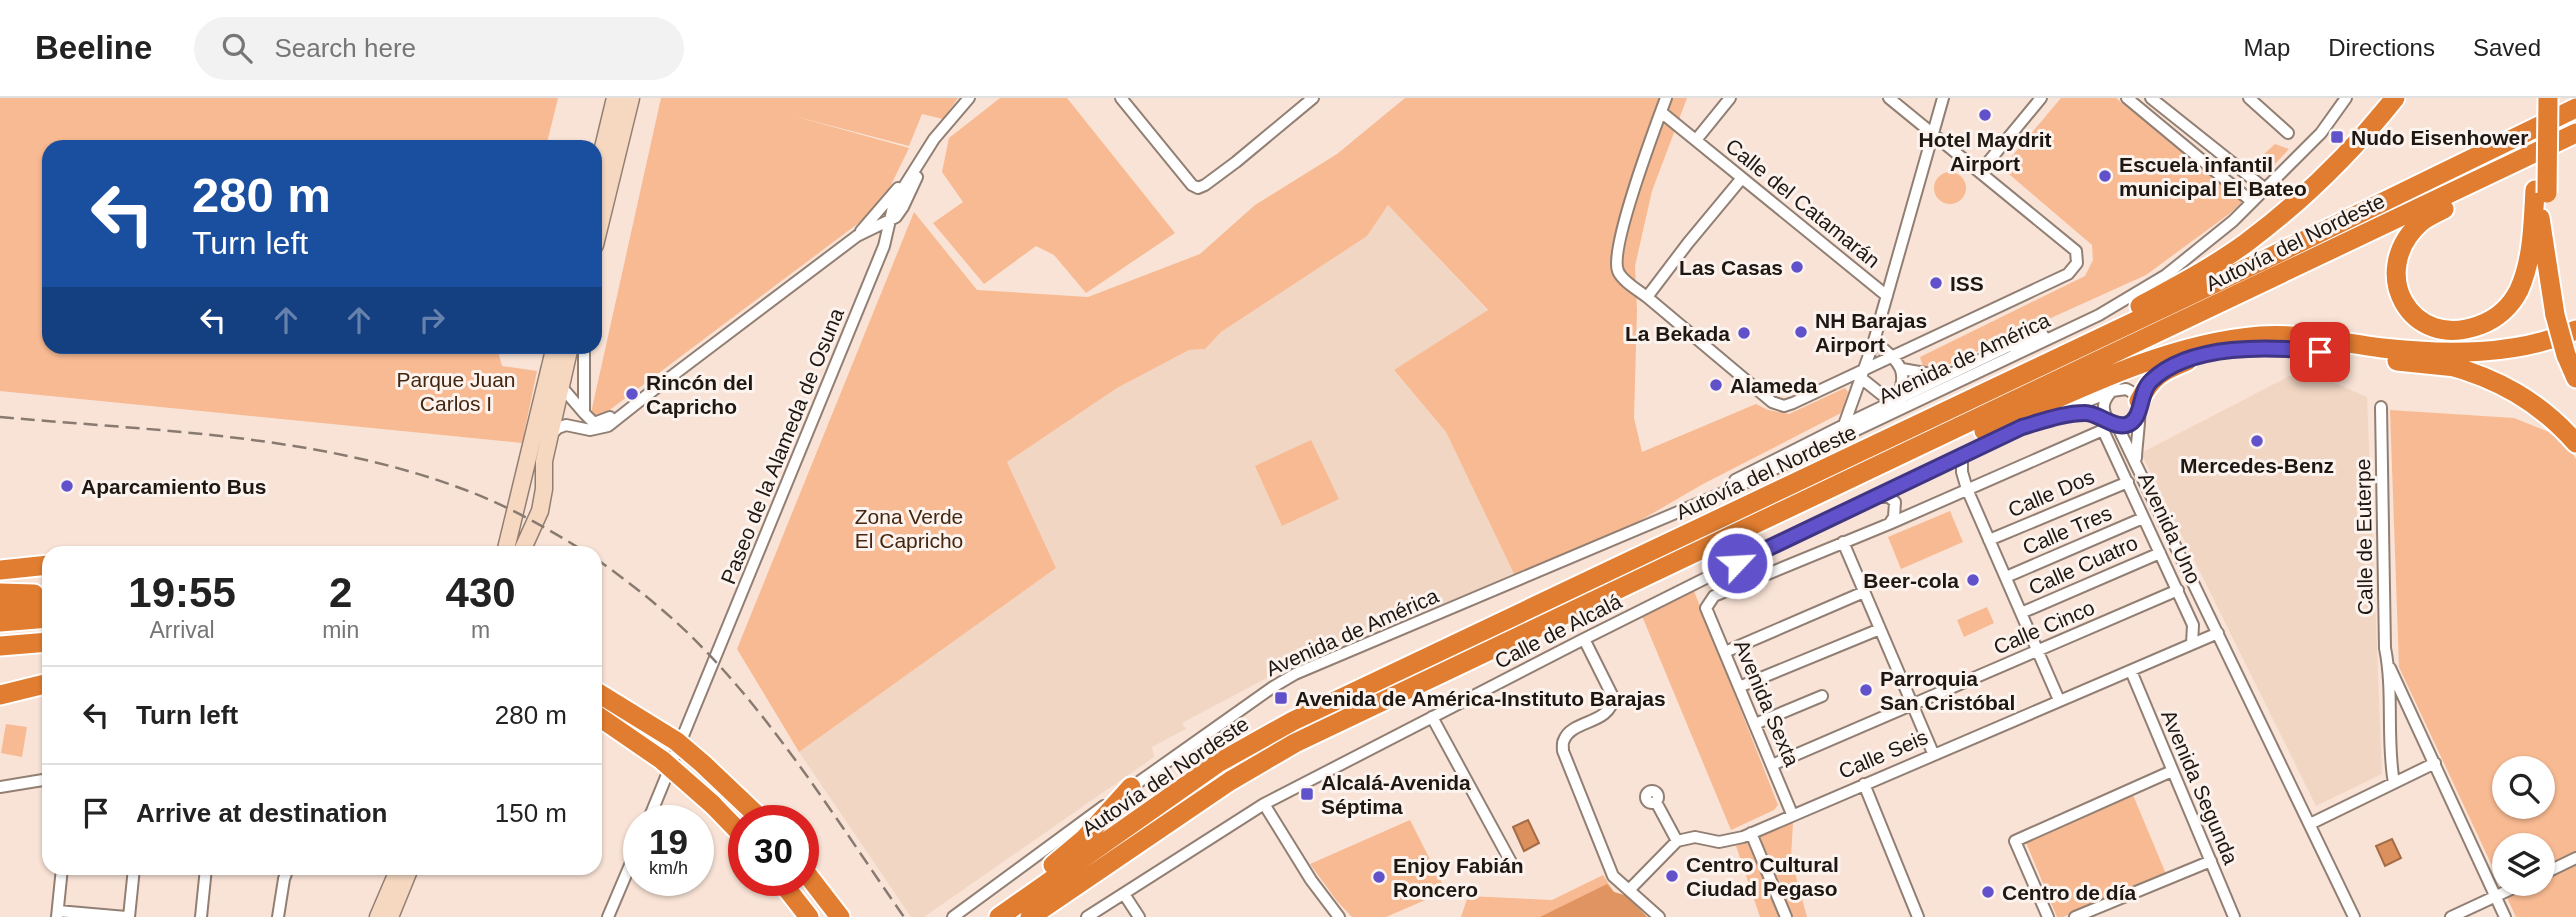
<!DOCTYPE html>
<html lang="en">
<head>
<meta charset="utf-8">
<style>
	body { margin:0; font-family:Arial,sans-serif; background:#f2f2f2; color:#222; height:100vh; display:flex; flex-direction:column; font-size:26px; white-space:nowrap }
	* { box-sizing:border-box; margin:0 }
	p { font-size:23px; color:#767676 }
	.icon { flex:none; width:38px; height:38px; fill:none; stroke:currentColor; stroke-width:2; stroke-linecap:round; stroke-linejoin:round }
	.map { position:relative; flex:1; overflow:hidden }
	.panel { position:absolute; left:42px; top:448px; width:560px; height:329px; display:flex; flex-direction:column; background:#fff; border-radius:21px; box-shadow:0 2px 5px #0004 }
	.panel>* { flex:none }
	.banner { position:absolute; left:42px; top:42px; width:560px; height:214px; border-radius:21px; box-shadow:0 2px 5px #0004; background:#1a4fa0; color:#fff; overflow:hidden }
	.controls { position:absolute; left:2492px; top:658px; display:grid; gap:14px }
	.controls a { display:grid; place-items:center; width:63px; height:63px; border-radius:50%; background:#fff; box-shadow:0 2px 5px #0004; font-size:35px }
	.speed { position:absolute; left:623px; top:707px; display:flex; gap:14px; font-size:35px; font-weight:700; text-align:center }
	.speed>* { display:grid; place-content:center; width:91px; height:91px; border-radius:50%; background:#fff; box-shadow:0 2px 5px #0004; line-height:1 }
	.speed small { font-size:18px; font-weight:400 }
	.speed .limit { border:10px solid #d22; background:#fff; color:#111 }
	.pin { position:absolute; display:grid; place-items:center; width:60px; height:60px; color:#fff; margin:-30px; border-radius:14px; box-shadow:0 4px 10px #0006 }
	.me { position:absolute; width:77px; margin:-38px; rotate:65deg; stroke-linejoin:round; filter:drop-shadow(0 0 5px #0008) }
	.turn { display:flex; align-items:center; gap:24px; height:147px; padding:0 35px; font-size:32px }
	.turn .icon { width:91px; height:91px; stroke-width:2.5 }
	.turn b { display:block; font-size:49px; line-height:60px }
	.lanes { display:flex; align-items:center; height:66px; padding:0 35px; background:#0003; justify-content:center; gap:35px; direction:ltr }
	.lanes .off { opacity:.35 }
	.eta { display:flex; justify-content:space-evenly; align-items:center; height:119px; text-align:center }
	.eta b { font-size:42px; font-weight:800; line-height:49px }
	ul { padding:0; list-style:none }
	li { display:flex; align-items:center; gap:21px; height:98px; padding:0 35px; border-top:2px solid #e0e0e0 }
	li div { flex:1 }
	li b { display:block; font-size:26px }
	li em { font-style:normal }
	header { display:flex; align-items:center; gap:42px; box-sizing:border-box; height:98px; padding:0 35px; background:#fff; border-bottom:2px solid #e0e0e0 }
	header strong { font-size:33px }
	nav { display:flex; gap:38px; margin-inline-start:auto; font-size:24px }
	.search { width:490px; height:63px; background:#f2f2f2; display:flex; align-items:center; gap:18px; box-sizing:border-box; padding:0 24px; border-radius:38px; color:#767676; font-size:26px }
	.map>svg:first-child { display:block }
</style>
</head>
<body>
<header>
<strong>Beeline</strong>
<div class="search"><svg class="icon" aria-label="search" viewBox="0 0 24 24"><circle cx="10" cy="10" r="6"/><path d="M15 15l6 6"/></svg>Search here</div>
<nav><a>Map</a><a>Directions</a><a>Saved</a></nav>
</header>
<div class="map">
<svg width="2576" height="819" viewBox="0 0 2576 819">
	<rect width="100%" height="100%" fill="#f9e3d6"/>
	<path fill="#f2d6c4" d="M1388,107L1488,213L1394,272L1446,334L1515,478L1314,555L1182,625L1186,631L1152,649L1154,659L924,819H911L799,654L1056,470L1007,364L1117,290L1189,252L1205,251L1221,234L1366,138Z
		M2303,271L2367,299L2382,676L2316,708L2141,355Z"/>
	<path fill="#f8ba92" fill-rule="evenodd" d="M0,0H558L546,49H49V248L497,249L502,268L537,273L522,345L0,293Z
		M661,0H958L943,21L922,16L909,48L790,17L909,50L889,91L860,124L599,320L594,319L591,315Z
		M1000,0H1067L1175,135L1086,195L1054,157L1036,148L984,186L933,125L963,104L942,74L949,40Z
		M1405,0H1687L1652,93L1635,168L1637,212L1634,320L1642,354L1756,306L1768,312L1789,316L1845,290L1848,294L1841,315L1703,386L1617,436L1515,478L1446,334L1394,272L1488,212L1388,107L1367,138L1221,234L1205,251L1189,252L1117,290L1007,364L1056,470L799,654L737,551L914,114L977,192L1088,199L1200,156L1255,107L1337,56Z
		M2061,0H2116L2243,103L2229,116L2146,177L1945,268L1923,269L1920,259L2085,178L2093,162L2092,147L2002,70Z
		M2275,46L2289,51L2265,77H2259L2249,70Z
		M1934 90a16 16 0 1 1 32 0a16 16 0 1 1-32 0Z
		M2390,312L2514,320L2559,338L2576,361V819H2516L2399,569ZM2504,670H2543V709H2504ZM2504,747H2543V786H2504Z
		M1311,342L1339,401L1282,428L1255,368Z
		M1950,413L1963,444L1901,471L1888,439Z
		M1694,493L1778,707L1774,712L1731,732L1642,518Z
		M1987,509L1994,525L1964,539L1957,522Z
		M6,626L27,629L22,659L1,655Z
		M2133,697L2166,776L2063,819H2057L2025,742Z
		M1410,722L1446,793L1386,819H1352L1337,803L1310,766Z
		M1793,724L1791,760L1807,819H1760L1736,748Z
		M1603,777L1614,794L1627,798L1647,819H1461L1468,798L1552,802Z"/>
	<path fill="#e09461" d="M1607,786L1614,794L1627,798L1647,819H1540Z"/>
	<path fill="#dc905d" stroke="#a36c46" stroke-width="2" d="M1528,722L1539,745L1524,753L1513,729Z
		M2392,741L2401,760L2385,768L2376,748Z"/>
	<g fill="none" stroke-linecap="round" stroke-linejoin="round">
		<g stroke="#927f73" stroke-width="14">
			<path id="street" d="M1121,0L1192,87L1198,90L1205,87L1236,64L1313,0
				M2127,0L2251,103
				M2151,0L2264,90
				M2249,0L2288,35
				M1661,14L1887,198
				M1696,42L1730,0
				M1980,74L2041,0
				M1742,80L1688,145L1647,199L1772,304L1784,308L1793,305L2068,176L2077,165L2076,153L1889,0
				M861,133L898,90
				M1647,199C1638,192 1622,183 1618,173C1609,151 1656,27 1666,0
				M1874,243C1897,263 1912,271 1895,304
				M584,248V315L594,325L610,319
				M1902,271L1936,277L1947,275
				M1861,280L1881,296L1900,302
				M555,294H566L584,315
				M2381,309L2385,550C2394,595 2386,641 2394,685
				M2059,319L2087,315L2117,327L2354,819
				M2108,322C2101,311 2103,302 2112,293L2126,291C2132,294 2137,296 2139,302C2142,310 2136,348 2136,360
				M1844,327L1874,243L1943,0
				M549,338L558,330L566,327L590,332L608,328L656,290L857,138L896,119L903,109L917,79
				M1962,358V374L1967,391L2059,602
				M1735,382L1844,327L2007,249L2043,237
				M1880,399H1889L1895,404L1894,419L1890,425
				M1989,442L2128,384
				M1843,444L1933,655
				M2006,479L2143,420
				M2021,515L2160,455
				M1584,541L1613,599C1611,627 1572,621 1564,642C1562,645 1563,649 1563,653L1613,778L1659,819
				M1725,554L1864,494
				M2390,570L2505,819
				M2131,573L2234,819
				M1739,589L1880,531
				M1432,619L1512,766
				M1755,626L1822,598
				M1772,667L2178,492
				M1864,686L1918,819
				M0,689L49,681
				M1129,691L1273,589L1295,576L1730,392L2099,217L2166,177L2233,123L2321,35L2346,0
				M1646 699a6 6 0 1 1 12 0a6 6 0 1 1-12 0Z
				M1656,704L1677,743
				M1264,706L1311,782L1339,819
				M1792,716L1706,510L1714,498L1889,426L2103,332L2193,527L2192,546
				M648,723L884,148L893,109L900,95L934,41L969,0
				M2310,726L2435,665
				M1751,735L1786,819
				M2543,776L2576,760
				M1630,791L1677,743L1695,739L1719,744L1743,739L2218,535
				M1124,796L1139,819
				M58,813L126,819
				M57,819L62,770
				M129,819L134,770
				M201,819L206,770
				M278,819L284,781L288,770
				M608,819L639,746
				M953,819L1104,708
				M1087,819L1264,706L1584,541L1718,474L2022,329L2118,291
				M2048,819L2015,743L2172,673
				M2075,819L2211,763
				M2451,819L2522,786"/>
		</g>
		<g stroke="#927f73" stroke-width="19">
			<path id="secondary" d="M595,83L615,0
				M595,147L631,0
				M505,455L555,248
				M521,455L540,413L544,391V363L570,248
				M378,819L399,770
				M390,819L410,770"/>
		</g>
		<g stroke="#fff" stroke-width="23">
			<path id="highway" d="M2444,111C2436,115 2427,119 2421,124C2366,173 2410,254 2480,227C2497,221 2511,208 2519,192C2533,161 2533,125 2535,92
				M2540,120L2555,217
				M2140,208C2175,189 2213,169 2246,145C2301,104 2352,54 2395,0
				M2566,257L2576,280
				M2397,263L2456,269
				M2444,266C2497,280 2539,303 2576,345
				M2139,303C2152,278 2162,273 2187,263
				M1984,333C2071,295 2163,246 2260,238C2300,235 2342,245 2382,250C2446,257 2516,258 2576,232
				M0,472L49,467
				M0,495L34,496
				M0,511L49,502
				M0,524L49,520
				M0,548L49,544
				M0,597L49,585
				M712,706L744,739
				M1053,767L1084,741L1131,689
				M803,771L840,819
				M780,782L809,819
				M999,819L1218,665L1293,623L2260,164L2576,10
				M1030,819L1230,683L1295,645L2576,35"/>
		</g>
		<use href="#street" stroke="#fff" stroke-width="10"/>
		<use href="#secondary" stroke="#f6d8c1" stroke-width="16"/>
		<use href="#highway" stroke="#e17d30" stroke-width="19"/>
		<path stroke="#887a71" stroke-width="2.5" stroke-dasharray="14 7" stroke-linecap="butt" d="M0,319C154,333 314,336 460,390C505,406 547,430 587,455
			M595,460C629,484 661,509 691,538C774,620 837,723 904,819"/>
		<g stroke="#fff" stroke-width="23" stroke-linecap="butt">
			<path id="highway-bridge" d="M2547,95L2548,0
				M2555,217L2566,257
				M595,593L676,643L703,666L763,723
				M595,616L662,662L712,706"/>
		</g>
		<use href="#highway-bridge" stroke="#e17d30" stroke-width="19"/>
	</g>
	<g fill="none" stroke-linecap="round" stroke-linejoin="round">
		<g stroke="#3f3584" stroke-width="18">
			<path id="route" d="M1737,465L2022,329C2043,323 2064,315 2085,315C2099,315 2112,330 2126,327C2144,322 2138,295 2151,283C2190,245 2271,248 2320,254"/>
		</g>
		<use href="#route" stroke="#6152cb" stroke-width="12"/>
	</g>
	<g fill="#6152cb" stroke="#fcf3ee" stroke-width="2.5">
		<circle cx="1985" cy="17" r="7"/>
		<rect x="2330" y="32" width="14" height="14" rx="3.5"/>
		<circle cx="2105" cy="78" r="7"/>
		<circle cx="1797" cy="169" r="7"/>
		<circle cx="1936" cy="185" r="7"/>
		<circle cx="1801" cy="234" r="7"/>
		<circle cx="1744" cy="235" r="7"/>
		<circle cx="1716" cy="287" r="7"/>
		<circle cx="632" cy="296" r="7"/>
		<circle cx="2257" cy="343" r="7"/>
		<circle cx="67" cy="388" r="7"/>
		<circle cx="1973" cy="482" r="7"/>
		<circle cx="1866" cy="592" r="7"/>
		<rect x="1274" y="593" width="14" height="14" rx="3.5"/>
		<rect x="1300" y="689" width="14" height="14" rx="3.5"/>
		<circle cx="1672" cy="778" r="7"/>
		<circle cx="1379" cy="779" r="7"/>
		<circle cx="1988" cy="794" r="7"/>
	</g>
	<g text-anchor="middle" dominant-baseline="central" stroke-width="6" stroke-linejoin="round" paint-order="stroke">
		<g font-size="21" font-weight="bold" fill="#1e1712" stroke="#fcf3ee" text-anchor="start">
			<text x="2351" y="39">Nudo Eisenhower</text>
			<text x="1985" y="41" text-anchor="middle">Hotel Maydrit<tspan x="1985" dy="24">Airport</tspan></text>
			<text x="2119" y="66">Escuela infantil<tspan x="2119" dy="24">municipal El Bateo</tspan></text>
			<text x="1783" y="169" text-anchor="end">Las Casas</text>
			<text x="1950" y="185">ISS</text>
			<text x="1815" y="222">NH Barajas<tspan x="1815" dy="24">Airport</tspan></text>
			<text x="1730" y="235" text-anchor="end">La Bekada</text>
			<text x="646" y="284">Rincón del<tspan x="646" dy="24">Capricho</tspan></text>
			<text x="1730" y="287">Alameda</text>
			<text x="2257" y="367" text-anchor="middle">Mercedes-Benz</text>
			<text x="81" y="388">Aparcamiento Bus</text>
			<text x="1959" y="482" text-anchor="end">Beer-cola</text>
			<text x="1880" y="580">Parroquia<tspan x="1880" dy="24">San Cristóbal</tspan></text>
			<text x="1295" y="600">Avenida de América-Instituto Barajas</text>
			<text x="1321" y="684">Alcalá-Avenida<tspan x="1321" dy="24">Séptima</tspan></text>
			<text x="1686" y="766">Centro Cultural<tspan x="1686" dy="24">Ciudad Pegaso</tspan></text>
			<text x="1393" y="767">Enjoy Fabián<tspan x="1393" dy="24">Roncero</tspan></text>
			<text x="2002" y="794">Centro de día</text>
		</g>
		<g font-size="21" fill="#1e1712" stroke="#fcf3ee">
			<text transform="translate(1803 105) rotate(39)">Calle del Catamarán</text>
			<text transform="translate(2295 144) rotate(-26)">Autovía del Nordeste</text>
			<text transform="translate(1964 260) rotate(-25)">Avenida de América</text>
			<text transform="translate(782 348) rotate(-68)">Paseo de la Alameda de Osuna</text>
			<text transform="translate(1766 374) rotate(-25)">Autovía del Nordeste</text>
			<text transform="translate(2051 395) rotate(-23)">Calle Dos</text>
			<text transform="translate(2170 430) rotate(65)">Avenida Uno</text>
			<text transform="translate(2067 432) rotate(-23)">Calle Tres</text>
			<text transform="translate(2364 439) rotate(-91)">Calle de Euterpe</text>
			<text transform="translate(2083 467) rotate(-24)">Calle Cuatro</text>
			<text transform="translate(2044 529) rotate(-23)">Calle Cinco</text>
			<text transform="translate(1558 533) rotate(-27)">Calle de Alcalá</text>
			<text transform="translate(1352 534) rotate(-24)">Avenida de América</text>
			<text transform="translate(1767 605) rotate(67)">Avenida Sexta</text>
			<text transform="translate(1883 656) rotate(-23)">Calle Seis</text>
			<text transform="translate(1165 678) rotate(-34)">Autovía del Nordeste</text>
			<text transform="translate(2200 689) rotate(67)">Avenida Segunda</text>
		</g>
		<g font-size="21" fill="#452610" stroke="#fcf3ee">
			<text x="456" y="281">Parque Juan<tspan x="456" dy="24">Carlos I</tspan></text>
			<text x="909" y="418">Zona Verde<tspan x="909" dy="24">El Capricho</tspan></text>
		</g>
	</g>
</svg>
<div class="controls">
<a><svg class="icon" aria-label="search" viewBox="0 0 24 24"><circle cx="10" cy="10" r="6"/><path d="M15 15l6 6"/></svg></a>
<a><svg class="icon" aria-label="layers" viewBox="0 0 24 24"><path d="M12 4l9 5-9 5-9-5zM3 14l9 5 9-5"/></svg></a>
</div>
<div class="speed"><div>19<small>km/h</small></div><div class="limit">30</div></div>
<div class="pin" style="left:2320px;top:254px;background:#d93025"><svg class="icon" aria-label="arrive" viewBox="0 0 24 24"><path d="M6 21V4h12l-3 4 3 4H6"/></svg></div>
<svg class="me" style="left:1737px;top:465px" viewBox="-20 -20 40 40"><circle r="17" fill="#6152cb" stroke="#fff" stroke-width="3"/><path d="M0-11L8 9 0 5-8 9z" fill="#fff"/></svg>
<div class="banner">
<div class="turn"><svg class="icon" aria-label="left" viewBox="0 0 24 24"><path d="M17 20v-9H6M10 6l-5 5 5 5"/></svg><div><b>280 m</b>Turn left</div></div>
<div class="lanes"><svg class="icon" aria-label="left" viewBox="0 0 24 24"><path d="M17 20v-9H6M10 6l-5 5 5 5"/></svg><svg class="icon off" aria-label="ahead" viewBox="0 0 24 24"><path d="M12 20V5M6 11l6-6 6 6"/></svg><svg class="icon off" aria-label="ahead" viewBox="0 0 24 24"><path d="M12 20V5M6 11l6-6 6 6"/></svg><svg class="icon off" aria-label="right" viewBox="0 0 24 24"><path d="M7 20v-9h11M14 6l5 5-5 5"/></svg></div>
</div>
<section class="panel">
<div class="eta">
<div><b>19:55</b><p>Arrival</p></div>
<div><b>2</b><p>min</p></div>
<div><b>430</b><p>m</p></div>
</div>
<ul>
<li><svg class="icon" aria-label="left" viewBox="0 0 24 24"><path d="M17 20v-9H6M10 6l-5 5 5 5"/></svg><div><b>Turn left</b></div><em>280 m</em></li>
<li><svg class="icon" aria-label="arrive" viewBox="0 0 24 24"><path d="M6 21V4h12l-3 4 3 4H6"/></svg><div><b>Arrive at destination</b></div><em>150 m</em></li>
</ul>
</section>
</div>
</body>
</html>
